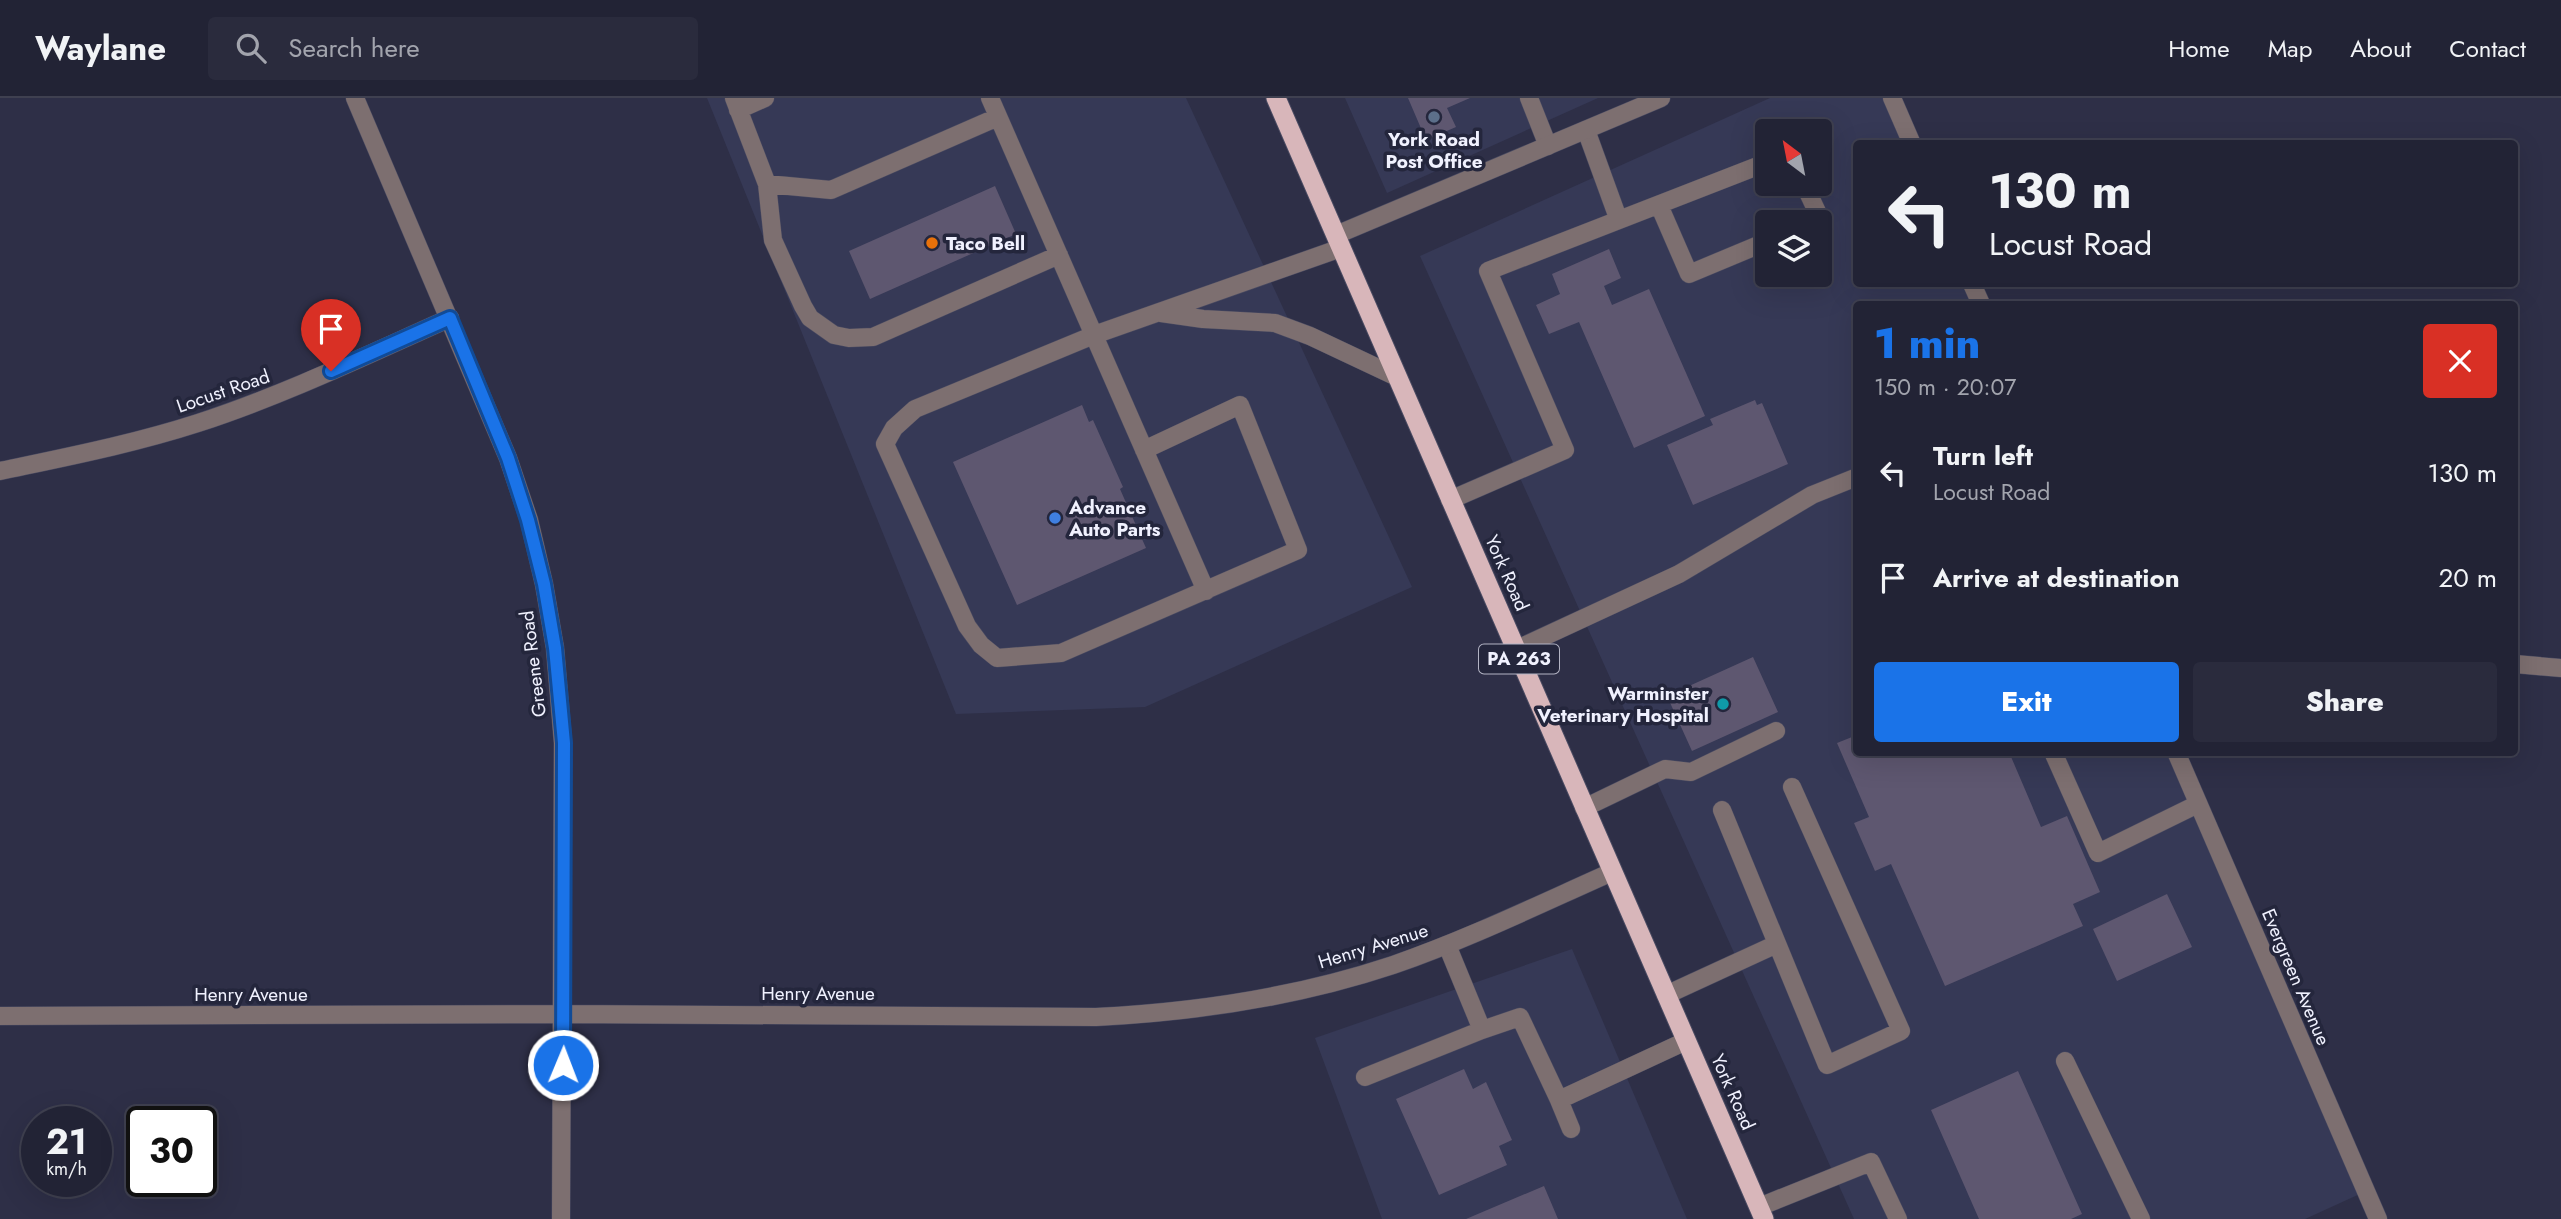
<!DOCTYPE html>
<html lang="en">
<head>
<meta charset="utf-8">
<style>
	body { margin:0; font-family:Jost,sans-serif; background:#2a2b3d; color:#f1f3f6; height:100vh; display:flex; flex-direction:column; font-size:26px; white-space:nowrap }
	* { box-sizing:border-box; margin:0 }
	p { font-size:23px; color:#a2a4ad }
	.icon { flex:none; width:38px; height:38px; fill:none; stroke:currentColor; stroke-width:2; stroke-linecap:round; stroke-linejoin:round }
	.map { position:relative; flex:1; overflow:hidden }
	.side { position:absolute; left:1853px; top:203px; width:665px; height:455px; display:flex; flex-direction:column; background:#222335; border-radius:7px; box-shadow:0 7px 28px #0002,0 0 0 2px #3f4050 }
	.side>* { flex:none }
	.banner { position:absolute; left:1853px; top:42px; width:665px; height:147px; border-radius:7px; box-shadow:0 7px 28px #0002,0 0 0 2px #3f4050; background:#222335; color:#f1f3f6; overflow:hidden }
	.needle { width:46px; rotate:328deg }
	.buttons { position:absolute; left:1755px; top:21px; display:grid; gap:14px }
	.buttons a { display:grid; place-items:center; width:77px; height:77px; border-radius:7px; background:#222335; box-shadow:0 7px 28px #0002,0 0 0 2px #3f4050; font-size:35px }
	.speed { position:absolute; left:21px; top:1008px; display:flex; gap:14px; font-size:35px; font-weight:700; text-align:center }
	.speed>* { display:grid; place-content:center; width:91px; height:91px; border-radius:50%; background:#222335; box-shadow:0 7px 28px #0002,0 0 0 2px #3f4050; line-height:1 }
	.speed small { font-size:18px; font-weight:400 }
	.speed .limit { border:4px solid #111; border-radius:10px; background:#fff; color:#111 }
	.pin { position:absolute; display:grid; place-items:center; width:60px; height:60px; color:#fff; margin:-72px -30px; border-radius:50% 50% 50% 0; rotate:-45deg; box-shadow:0 0 7px #0007 }
	.pin .icon { rotate:45deg }
	.me { position:absolute; width:77px; margin:-38px; rotate:1deg; stroke-linejoin:round; filter:drop-shadow(0 0 5px #0008) }
	.turn { display:flex; align-items:center; gap:24px; height:147px; padding:0 21px; font-size:32px }
	.turn .icon { width:91px; height:91px; stroke-width:2.5 }
	.turn b { display:block; font-size:49px; line-height:60px }
	.round { display:grid; place-items:center; flex:none; width:74px; height:74px; border-radius:7px; background:#2a2b3d }
	.headline { display:flex; align-items:center; justify-content:space-between; height:119px; padding:0 21px }
	h1 { font-size:42px; font-weight:800; line-height:52px; color:#1a73e8 }
	.cta { display:flex; gap:14px; margin-top:auto; padding:14px 21px }
	.cta a { flex:1; height:80px; border-radius:7px; background:#1a73e8; color:#fff; font-size:28px; font-weight:800; line-height:80px; text-align:center }
	.cta a+a { background:#2a2b3d; color:#f1f3f6 }
	ul { padding:0; list-style:none }
	li { display:flex; align-items:center; gap:21px; height:105px; padding:0 21px }
	li div { flex:1 }
	li b { display:block; font-size:26px }
	li em { font-style:normal }
	header { display:flex; align-items:center; gap:42px; box-sizing:border-box; height:98px; padding:0 35px; background:#222335; border-bottom:2px solid #3f4050 }
	header strong { font-size:33px }
	nav { display:flex; gap:38px; margin-inline-start:auto; font-size:24px }
	.search { width:490px; height:63px; background:#2a2b3d; display:flex; align-items:center; gap:18px; box-sizing:border-box; padding:0 24px; border-radius:7px; color:#a2a4ad; font-size:26px }
	.map>svg:first-child { display:block }
</style>
</head>
<body>
<header>
<strong>Waylane</strong>
<div class="search"><svg class="icon" aria-label="search" viewBox="0 0 24 24"><circle cx="10" cy="10" r="6"/><path d="M15 15l6 6"/></svg>Search here</div>
<nav><a>Home</a><a>Map</a><a>About</a><a>Contact</a></nav>
</header>
<div class="map">
<svg width="2561" height="1121" viewBox="0 0 2561 1121">
	<rect width="100%" height="100%" fill="#2e2f47"/>
	<path fill="#363956" fill-rule="evenodd" d="M707,0H1186L1412,489L1145,609L956,616Z
		M1345,0H1598L1387,95Z
		M1770,0H1883L1903,45L1857,46V186H1964L1974,206H1857V654L2170,655L2362,1095L2305,1121H1854L1420,158ZM1768,33H1820V86H1768ZM1768,124H1820V177H1768Z
		M1572,851L1687,1121H1382L1315,940Z"/>
	<path fill="#5e5770" d="M1408,0H1470L1447,10L1456,29L1426,42Z
		M995,88L1016,136L870,201L849,153Z
		M1609,151L1621,180L1604,188L1612,207L1649,191L1705,318L1634,350L1579,224L1549,236L1536,207L1560,196L1552,176Z
		M1755,302L1757,307L1762,305L1788,366L1693,407L1667,347L1713,327L1710,321Z
		M1082,307L1089,324L1093,322L1123,389L1120,391L1146,450L1017,507L953,364Z
		M1753,559L1778,614L1692,653L1667,598Z
		M1857,637V654H2009L2041,729L2067,718L2100,794L2073,806L2083,828L1945,888L1891,766L1875,773L1854,725L1869,719L1837,645Z
		M2167,796L2192,849L2117,883L2093,831Z
		M1464,971L1473,991L1486,984L1512,1042L1499,1048L1507,1067L1439,1097L1396,1001Z
		M2018,973L2082,1116L2071,1121H1979L1931,1012Z
		M1544,1088L1558,1121H1466Z"/>
	<g fill="none" stroke-linecap="round" stroke-linejoin="round">
		<g stroke="#494a61" stroke-width="19">
			<path id="service" d="M734,0L767,86L773,142L803,208L810,220L834,237L849,240L873,239L1059,157
				M990,0L1206,493
				M1529,0L1548,48
				M738,12L765,0
				M1586,32L1618,120
				M767,86L831,92L998,19
				M1804,86L1820,120L1810,124
				M1659,107L1689,176L1768,143
				M1161,215L1203,221L1275,225L1310,238L1397,279
				M1144,352L1240,307L1298,452L1061,555L997,560L981,547L967,528L885,346L894,330L915,311L1094,237L1341,150
				M1450,402L1565,352L1488,173L1768,64
				M1515,552L1679,476L1812,397L1857,379
				M2053,654L2098,755L2198,706
				M1584,710L1665,671L1691,674L1776,633
				M1722,712L1827,967L1901,933L1792,689
				M1666,897L1777,846
				M1482,932L1520,919L1559,1002L1686,943
				M2065,963L2141,1121
				M1365,979L1482,932L1447,847
				M1559,1002L1571,1031
				M1759,1109L1871,1064L1898,1121"/>
		</g>
		<g stroke="#494a61" stroke-width="19">
			<path id="minor" d="M355,0L508,360L529,422L544,486L555,550L563,645L561,1121
				M1892,0L1912,46
				M1336,137L1661,0
				M1972,186L1981,206
				M0,373C66,359 133,346 198,325C284,297 367,257 450,220
				M2515,566L2561,570
				M2176,654L2378,1121
				M0,918L563,916L1096,919C1196,914 1297,899 1393,867C1468,841 1540,806 1612,774"/>
		</g>
		<g stroke="#494a61" stroke-width="21">
			<path id="trunk" d="M1276,0L1764,1121"/>
		</g>
		<use href="#service" stroke="#7d6f70" stroke-width="18"/>
		<use href="#minor" stroke="#7d6f70" stroke-width="18"/>
		<use href="#trunk" stroke="#d8b6ba" stroke-width="19"/>
	</g>
	<g fill="none" stroke-linecap="round" stroke-linejoin="round">
		<g stroke="#114b97" stroke-width="18">
			<path id="route" d="M331,273L450,220L508,360L528,422L544,486L555,550L564,645L563,967"/>
		</g>
		<use href="#route" stroke="#1a73e8" stroke-width="12"/>
	</g>
	<circle fill="#5c6f8a" stroke="#24263c" stroke-width="2.5" cx="1434" cy="19" r="7"/>
	<circle fill="#e8710a" stroke="#24263c" stroke-width="2.5" cx="932" cy="145" r="7"/>
	<circle fill="#3f7fe0" stroke="#24263c" stroke-width="2.5" cx="1055" cy="420" r="7"/>
	<circle fill="#0f9aa8" stroke="#24263c" stroke-width="2.5" cx="1723" cy="606" r="7"/>
	<g text-anchor="middle" dominant-baseline="central" stroke-width="7" stroke-linejoin="round" paint-order="stroke">
		<rect fill="#24263c" stroke="#b3b4c4" stroke-width="2" x="1479" y="546.5" width="80" height="29" rx="5"/>
		<g font-size="18" font-weight="bold" fill="#f0f1fe">
			<text x="1519" y="561">PA 263</text>
		</g>
		<g font-size="19" font-weight="bold" fill="#f0f1fe" stroke="#24263c" text-anchor="start">
			<text x="1434" y="41" text-anchor="middle">York Road<tspan x="1434" dy="22">Post Office</tspan></text>
			<text x="946" y="145">Taco Bell</text>
			<text x="1069" y="409">Advance<tspan x="1069" dy="22">Auto Parts</tspan></text>
			<text x="1709" y="595" text-anchor="end">Warminster<tspan x="1709" dy="22">Veterinary Hospital</tspan></text>
		</g>
		<g font-size="19" fill="#f0f1fe" stroke="#24263c">
			<text transform="translate(223 293) rotate(-19)">Locust Road</text>
			<text transform="translate(1507 475) rotate(66)">York Road</text>
			<text transform="translate(533 566) rotate(-97)">Greene Road</text>
			<text transform="translate(1373 848) rotate(-17)">Henry Avenue</text>
			<text transform="translate(2296 879) rotate(67)">Evergreen Avenue</text>
			<text x="818" y="895">Henry Avenue</text>
			<text x="251" y="896">Henry Avenue</text>
			<text transform="translate(1733 994) rotate(66)">York Road</text>
		</g>
	</g>
</svg>
<div class="buttons">
<a><svg class="needle" viewBox="-14 -14 28 28"><path d="M0-13l5 13h-10z" fill="#e53935"/><path d="M0 13l5-13h-10z" fill="#a2a4ad"/></svg></a>
<a><svg class="icon" aria-label="layers" viewBox="0 0 24 24"><path d="M12 4l9 5-9 5-9-5zM3 14l9 5 9-5"/></svg></a>
</div>
<div class="speed"><div>21<small>km/h</small></div><div class="limit">30</div></div>
<div class="pin" style="left:331px;top:273px;background:#d93025"><svg class="icon" aria-label="arrive" viewBox="0 0 24 24"><path d="M6 21V4h12l-3 4 3 4H6"/></svg></div>
<svg class="me" style="left:563px;top:967px" viewBox="-20 -20 40 40"><circle r="17" fill="#1a73e8" stroke="#fff" stroke-width="3"/><path d="M0-11L8 9 0 5-8 9z" fill="#fff"/></svg>
<div class="banner">
<div class="turn"><svg class="icon" aria-label="left" viewBox="0 0 24 24"><path d="M17 20v-9H6M10 6l-5 5 5 5"/></svg><div><b>130 m</b>Locust Road</div></div>
</div>
<section class="side">
<div class="headline"><div><h1>1 min</h1><p>150 m · 20:07</p></div><a class="round" style="background:#d93025;color:#fff"><svg class="icon" aria-label="close" viewBox="0 0 24 24"><path d="M6 6l12 12M18 6L6 18"/></svg></a></div>
<ul>
<li><svg class="icon" aria-label="left" viewBox="0 0 24 24"><path d="M17 20v-9H6M10 6l-5 5 5 5"/></svg><div><b>Turn left</b><p>Locust Road</p></div><em>130 m</em></li>
<li><svg class="icon" aria-label="arrive" viewBox="0 0 24 24"><path d="M6 21V4h12l-3 4 3 4H6"/></svg><div><b>Arrive at destination</b></div><em>20 m</em></li>
</ul>
<div class="cta"><a>Exit</a><a>Share</a></div>
</section>
</div>
</body>
</html>
